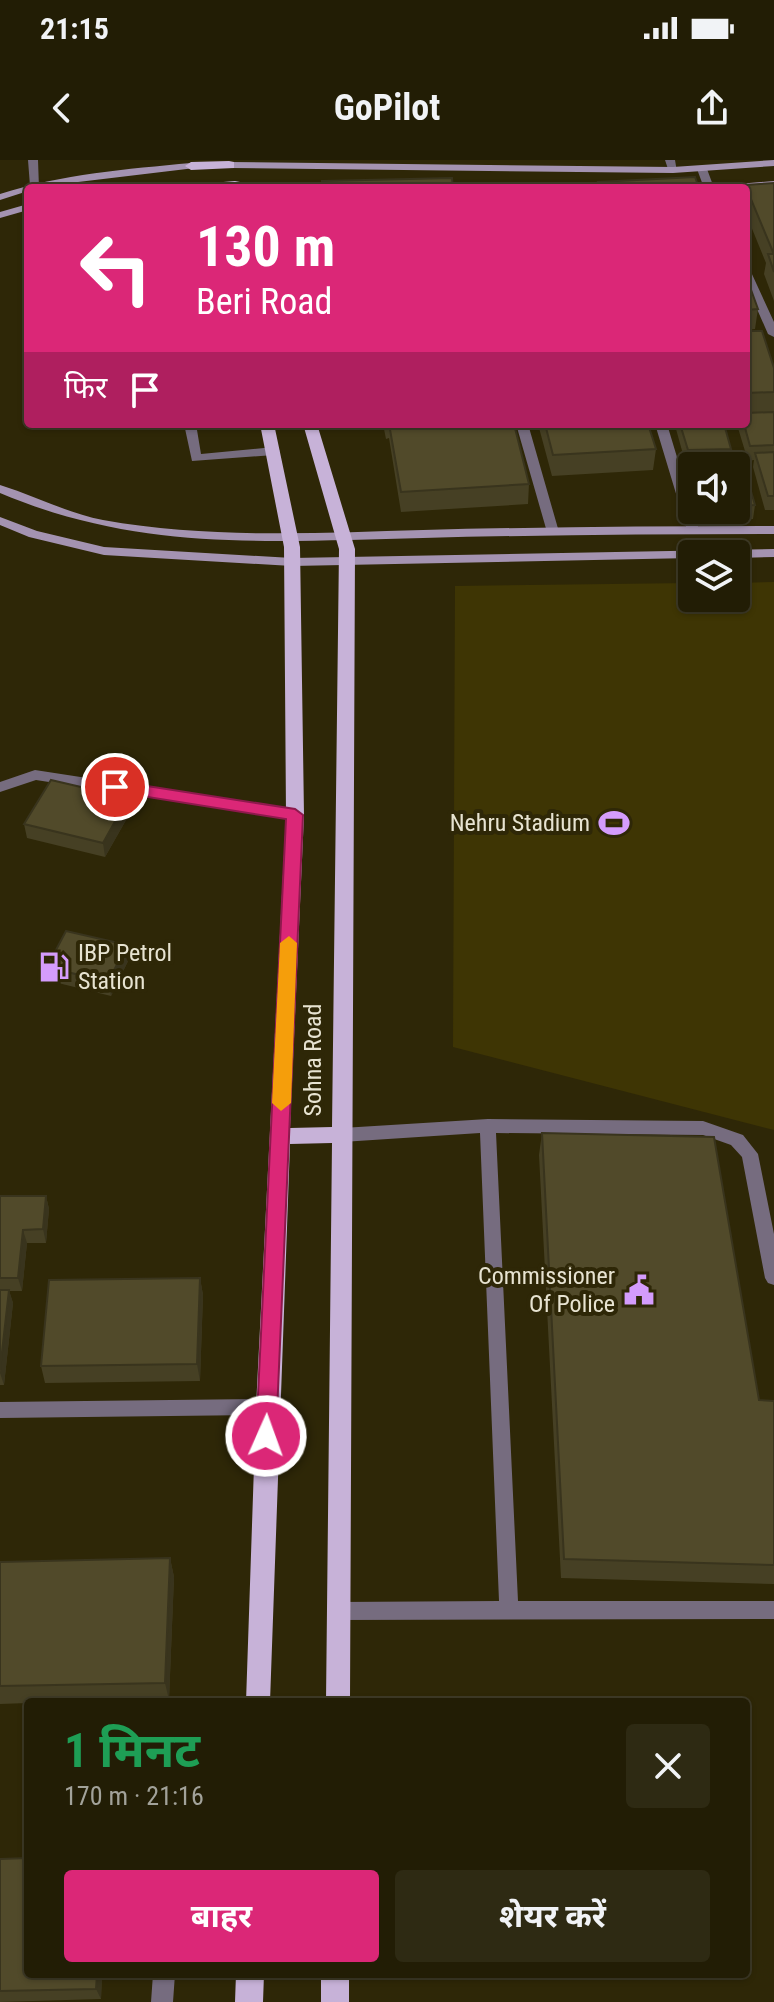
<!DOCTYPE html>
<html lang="hi">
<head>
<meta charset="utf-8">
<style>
	body { margin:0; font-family:"Roboto Condensed","Noto Sans Devanagari",sans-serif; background:#2e2a13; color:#f1f3f6; height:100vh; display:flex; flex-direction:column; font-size:30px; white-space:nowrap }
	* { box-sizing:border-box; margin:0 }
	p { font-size:26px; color:#a2a29a }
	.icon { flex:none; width:44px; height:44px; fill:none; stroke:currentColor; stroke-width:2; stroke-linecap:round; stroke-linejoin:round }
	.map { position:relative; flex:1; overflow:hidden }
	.drawer { position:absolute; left:24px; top:1538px; width:726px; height:280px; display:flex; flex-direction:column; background:#221d05; border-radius:8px; box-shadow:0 2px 6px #0004,0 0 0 2px #3f3b27 }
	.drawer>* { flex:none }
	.banner { position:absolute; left:24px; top:24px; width:726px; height:244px; border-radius:8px; box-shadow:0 2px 6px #0004,0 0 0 2px #3f3b27; background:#db2777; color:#fff; overflow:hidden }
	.fabs { position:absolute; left:678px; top:292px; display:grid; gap:16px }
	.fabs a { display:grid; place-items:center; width:72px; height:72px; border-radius:8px; background:#221d05; box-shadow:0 2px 6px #0004,0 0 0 2px #3f3b27; font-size:40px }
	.pin { position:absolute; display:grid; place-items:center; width:68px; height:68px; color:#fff; margin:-34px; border:4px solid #fff; border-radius:50%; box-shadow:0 2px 8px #0007 }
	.me { position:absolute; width:88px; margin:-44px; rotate:2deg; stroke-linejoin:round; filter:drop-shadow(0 0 6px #0008) }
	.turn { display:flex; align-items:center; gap:28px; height:168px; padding:0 40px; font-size:36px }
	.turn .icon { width:104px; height:104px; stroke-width:2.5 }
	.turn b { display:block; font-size:56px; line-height:68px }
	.then { display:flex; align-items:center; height:76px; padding:0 40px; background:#0003; gap:16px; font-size:30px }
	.round { display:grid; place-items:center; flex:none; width:84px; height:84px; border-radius:8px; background:#2e2a13 }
	.overview { display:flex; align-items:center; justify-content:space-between; height:136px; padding:0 40px }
	h1 { font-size:48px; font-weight:700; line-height:60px; color:#1e9e55 }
	.primary-button { display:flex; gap:16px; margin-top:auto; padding:16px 40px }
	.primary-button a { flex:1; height:92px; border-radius:8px; background:#db2777; color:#fff; font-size:32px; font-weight:700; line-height:92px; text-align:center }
	.primary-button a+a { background:#2e2a13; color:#f1f3f6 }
	.status { display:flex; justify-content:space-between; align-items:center; height:56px; padding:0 40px; background:#221d05; direction:ltr }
	.status svg { height:22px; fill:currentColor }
	header { display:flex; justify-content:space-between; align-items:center; height:104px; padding:0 40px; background:#221d05; font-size:36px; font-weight:700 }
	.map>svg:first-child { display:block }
</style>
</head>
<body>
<div class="status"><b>21:15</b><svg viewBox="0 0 49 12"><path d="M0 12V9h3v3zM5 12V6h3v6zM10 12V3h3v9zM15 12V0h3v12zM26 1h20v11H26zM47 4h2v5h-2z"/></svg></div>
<header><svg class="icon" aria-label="back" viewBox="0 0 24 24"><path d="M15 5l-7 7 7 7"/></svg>GoPilot<svg class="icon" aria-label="share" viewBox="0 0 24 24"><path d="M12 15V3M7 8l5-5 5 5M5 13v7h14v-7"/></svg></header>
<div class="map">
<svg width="774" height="1842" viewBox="0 0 774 1842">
	<rect width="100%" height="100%" fill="#2e2707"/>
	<path fill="#3e3504" d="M774,422V970L453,887L455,426L692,423V438H736V423Z"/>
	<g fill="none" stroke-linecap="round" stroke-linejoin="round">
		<path fill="#766c7f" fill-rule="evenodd" d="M184,264H196L201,294L274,287L280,291L274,295L192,301Z
			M488,959L703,961L743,975L758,994L774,1074V1125L768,1123L765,1118L742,997L731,985L703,975L496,973L518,1441H774V1459L338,1460L331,1458L328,1451L331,1444L338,1442L499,1441L480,973L342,982L336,980L334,975L336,970L342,968Z
			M153,1814H175L173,1842H151Z"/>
		<path fill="#766c7f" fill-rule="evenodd" d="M28,0H38L39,28L30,26Z
			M665,0H675L677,12H669Z
			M702,6L707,9L714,28H704L697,9Z
			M746,109L751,112L774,162V177L768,174L746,124Z
			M516,264H528L559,372L557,375H549L547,372Z
			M655,264H667L699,370L697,373H689L687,370Z
			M35,610L295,650L302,655L295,660L36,620L0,632V622Z
			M267,1239L273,1241L276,1247L273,1253L267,1255L0,1258V1242Z"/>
		<path fill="#a493b1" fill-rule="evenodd" d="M774,0V6L673,13L229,8L224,5L229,2L673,7Z
			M191,3L195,4V8L28,28V31L0,40V34C62,14 127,9 191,3Z
			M774,21V27L720,28L725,25Z
			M342,22L346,23V27L235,28L230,25L235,22Z
			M433,23L583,25L588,28H429V24Z
			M28,44V50L0,58V52Z
			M0,325C35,336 67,353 103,360C209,379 316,373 423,370C540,367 657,366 774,366V374C657,374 540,375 423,378C273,381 142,393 0,333Z
			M0,357L37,371L104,387L292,398L774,389V397L736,398V394H692V398L292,406L104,395L29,377L0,365Z"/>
		<path fill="#c7b2d8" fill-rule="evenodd" d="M229,1L234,2V8L191,10L185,6L191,2Z
			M235,21L240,22V28H194L200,24Z
			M260,264H274L300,387L304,655L290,968L332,967L339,389L303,264H317L355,389L350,1542H326L332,983L290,984L270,1542H246L256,1247L286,655L284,387Z
			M236,1814H264L263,1842H235Z
			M321,1814H349V1842H321Z"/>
	</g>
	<path fill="#464024" d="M774,23V141L764,114L766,103L746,54V28H744L745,25Z
		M746,116L758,149L755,169L746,170Z
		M746,171L774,208V350H765L753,307L754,300L748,301L738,268V264H746Z
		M383,264H514L529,324L528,344L401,352L389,278L386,279Z
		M538,264H648L656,289L653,310L552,316Z
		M676,264H724L731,289L730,294L755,345L753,359L711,361L708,350H736V306H697L698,304L686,305L676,269Z
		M128,638L130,653L105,697L27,678L24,664Z
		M129,799L111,836L50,821L47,807Z
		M542,973L759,1240L774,1241V1424L561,1418L539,995Z
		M0,1036H46L49,1049L46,1083H27L22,1131H9L13,1143L4,1225H0Z
		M200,1118L203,1135L200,1221L45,1223L41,1206Z
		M170,1398L174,1417L169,1540L28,1542V1543L0,1544V1402Z
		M0,1699L28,1814H102L101,1839L0,1842Z"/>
	<path fill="#39341d" d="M128,638L130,653L105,697L103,683Z
		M127,785L129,799L111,836L108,822Z
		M46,1036L49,1049L46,1083L43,1069Z
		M23,1070L27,1083L22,1131L18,1118Z
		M200,1118L203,1135L200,1221L197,1204Z
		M9,1130L13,1143L4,1225L0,1213Z
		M170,1398L174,1417L169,1540L165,1523Z
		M97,1814H102L101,1839L96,1829Z"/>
	<path fill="#514a2a" stroke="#39341d" stroke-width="2" d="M695,17L699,28H600L598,22Z
		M452,18L453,28H322V21Z
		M774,23V92H773L745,25Z
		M768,94H774V112Z
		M746,116L758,149L746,150Z
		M746,171H762L774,208V232L746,233Z
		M774,252V285L750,286L744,264H746V253Z
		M389,264H514L529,324L401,332Z
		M545,264H648L656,289L553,295Z
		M680,264H724L731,289L688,290Z
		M774,292V336H768L755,293Z
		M740,294L755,345L736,346V306H702L699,295Z
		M51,620L128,638L103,683L24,664Z
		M66,771L127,785L108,822L47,807Z
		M542,973L714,977L759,1240L774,1241V1405L564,1399Z
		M0,1036H46L43,1069L23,1070L18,1118H0Z
		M200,1118L197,1204L41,1206L49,1120Z
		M0,1130H9L0,1210Z
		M170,1398L165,1523L0,1526V1402Z
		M28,1698V1814H97L96,1829L0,1831V1699Z"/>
	<path fill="#db2777" stroke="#8e194d" stroke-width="2" d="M115,621L295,649L303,655L276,1276L273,1283L266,1286L259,1283L256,1276L286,659L110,631V623Z"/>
	<path fill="#f59e0b" d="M289,776L297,783L291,943L281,951L272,943L280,783Z"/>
	<defs>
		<g id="stadium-bare" transform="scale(2.4)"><path d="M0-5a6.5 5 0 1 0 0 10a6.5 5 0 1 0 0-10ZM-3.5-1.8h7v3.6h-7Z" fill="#d49cfc" stroke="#2e2707" stroke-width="2.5" paint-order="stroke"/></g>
		<g id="fuel-bare" transform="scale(2.4)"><path d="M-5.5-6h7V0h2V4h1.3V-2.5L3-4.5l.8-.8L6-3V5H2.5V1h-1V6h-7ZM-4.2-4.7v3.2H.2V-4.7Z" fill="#d49cfc" stroke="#2e2707" stroke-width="2.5" paint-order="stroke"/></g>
		<g id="civic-bare" transform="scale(2.4)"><path d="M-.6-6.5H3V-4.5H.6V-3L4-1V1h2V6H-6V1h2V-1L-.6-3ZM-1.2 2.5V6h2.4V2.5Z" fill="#d49cfc" stroke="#2e2707" stroke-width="2.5" paint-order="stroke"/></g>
	</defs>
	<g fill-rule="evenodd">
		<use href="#stadium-bare" x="614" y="663"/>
		<use href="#fuel-bare" x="54" y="807"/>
		<use href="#civic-bare" x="639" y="1130"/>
	</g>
	<g text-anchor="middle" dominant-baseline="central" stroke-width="8" stroke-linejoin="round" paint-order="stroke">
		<g font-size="24" fill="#e7e3d1" stroke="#2e2707" text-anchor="end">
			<text x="590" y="663">Nehru Stadium</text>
			<text x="78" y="793" text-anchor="start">IBP Petrol<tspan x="78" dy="28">Station</tspan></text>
			<text x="615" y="1116">Commissioner<tspan x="615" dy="28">Of Police</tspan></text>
		</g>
		<g font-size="24" fill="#e7e3d1" stroke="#2e2707">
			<text transform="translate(313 900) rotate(-90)">Sohna Road</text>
		</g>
	</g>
</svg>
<div class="fabs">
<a><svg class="icon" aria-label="sound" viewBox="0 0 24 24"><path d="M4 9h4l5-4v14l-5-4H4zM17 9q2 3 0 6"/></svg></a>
<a><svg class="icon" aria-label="layers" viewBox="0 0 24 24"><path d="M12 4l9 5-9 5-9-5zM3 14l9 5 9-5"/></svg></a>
</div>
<div class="pin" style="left:115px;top:627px;background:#d93025"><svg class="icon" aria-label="arrive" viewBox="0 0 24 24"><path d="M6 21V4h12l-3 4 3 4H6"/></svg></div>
<svg class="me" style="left:266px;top:1276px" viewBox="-20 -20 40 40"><circle r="17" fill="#db2777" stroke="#fff" stroke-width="3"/><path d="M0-11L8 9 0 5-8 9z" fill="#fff"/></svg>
<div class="banner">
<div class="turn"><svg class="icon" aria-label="left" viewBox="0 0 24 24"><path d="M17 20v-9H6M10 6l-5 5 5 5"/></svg><div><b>130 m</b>Beri Road</div></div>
<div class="then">फिर<svg class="icon" aria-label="arrive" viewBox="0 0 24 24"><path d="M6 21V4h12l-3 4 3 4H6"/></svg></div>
</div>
<section class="drawer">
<div class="overview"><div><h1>1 मिनट</h1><p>170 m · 21:16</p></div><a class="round"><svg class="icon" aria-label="close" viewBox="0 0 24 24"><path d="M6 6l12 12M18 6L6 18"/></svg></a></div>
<div class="primary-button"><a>बाहर</a><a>शेयर करें</a></div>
</section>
</div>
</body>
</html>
